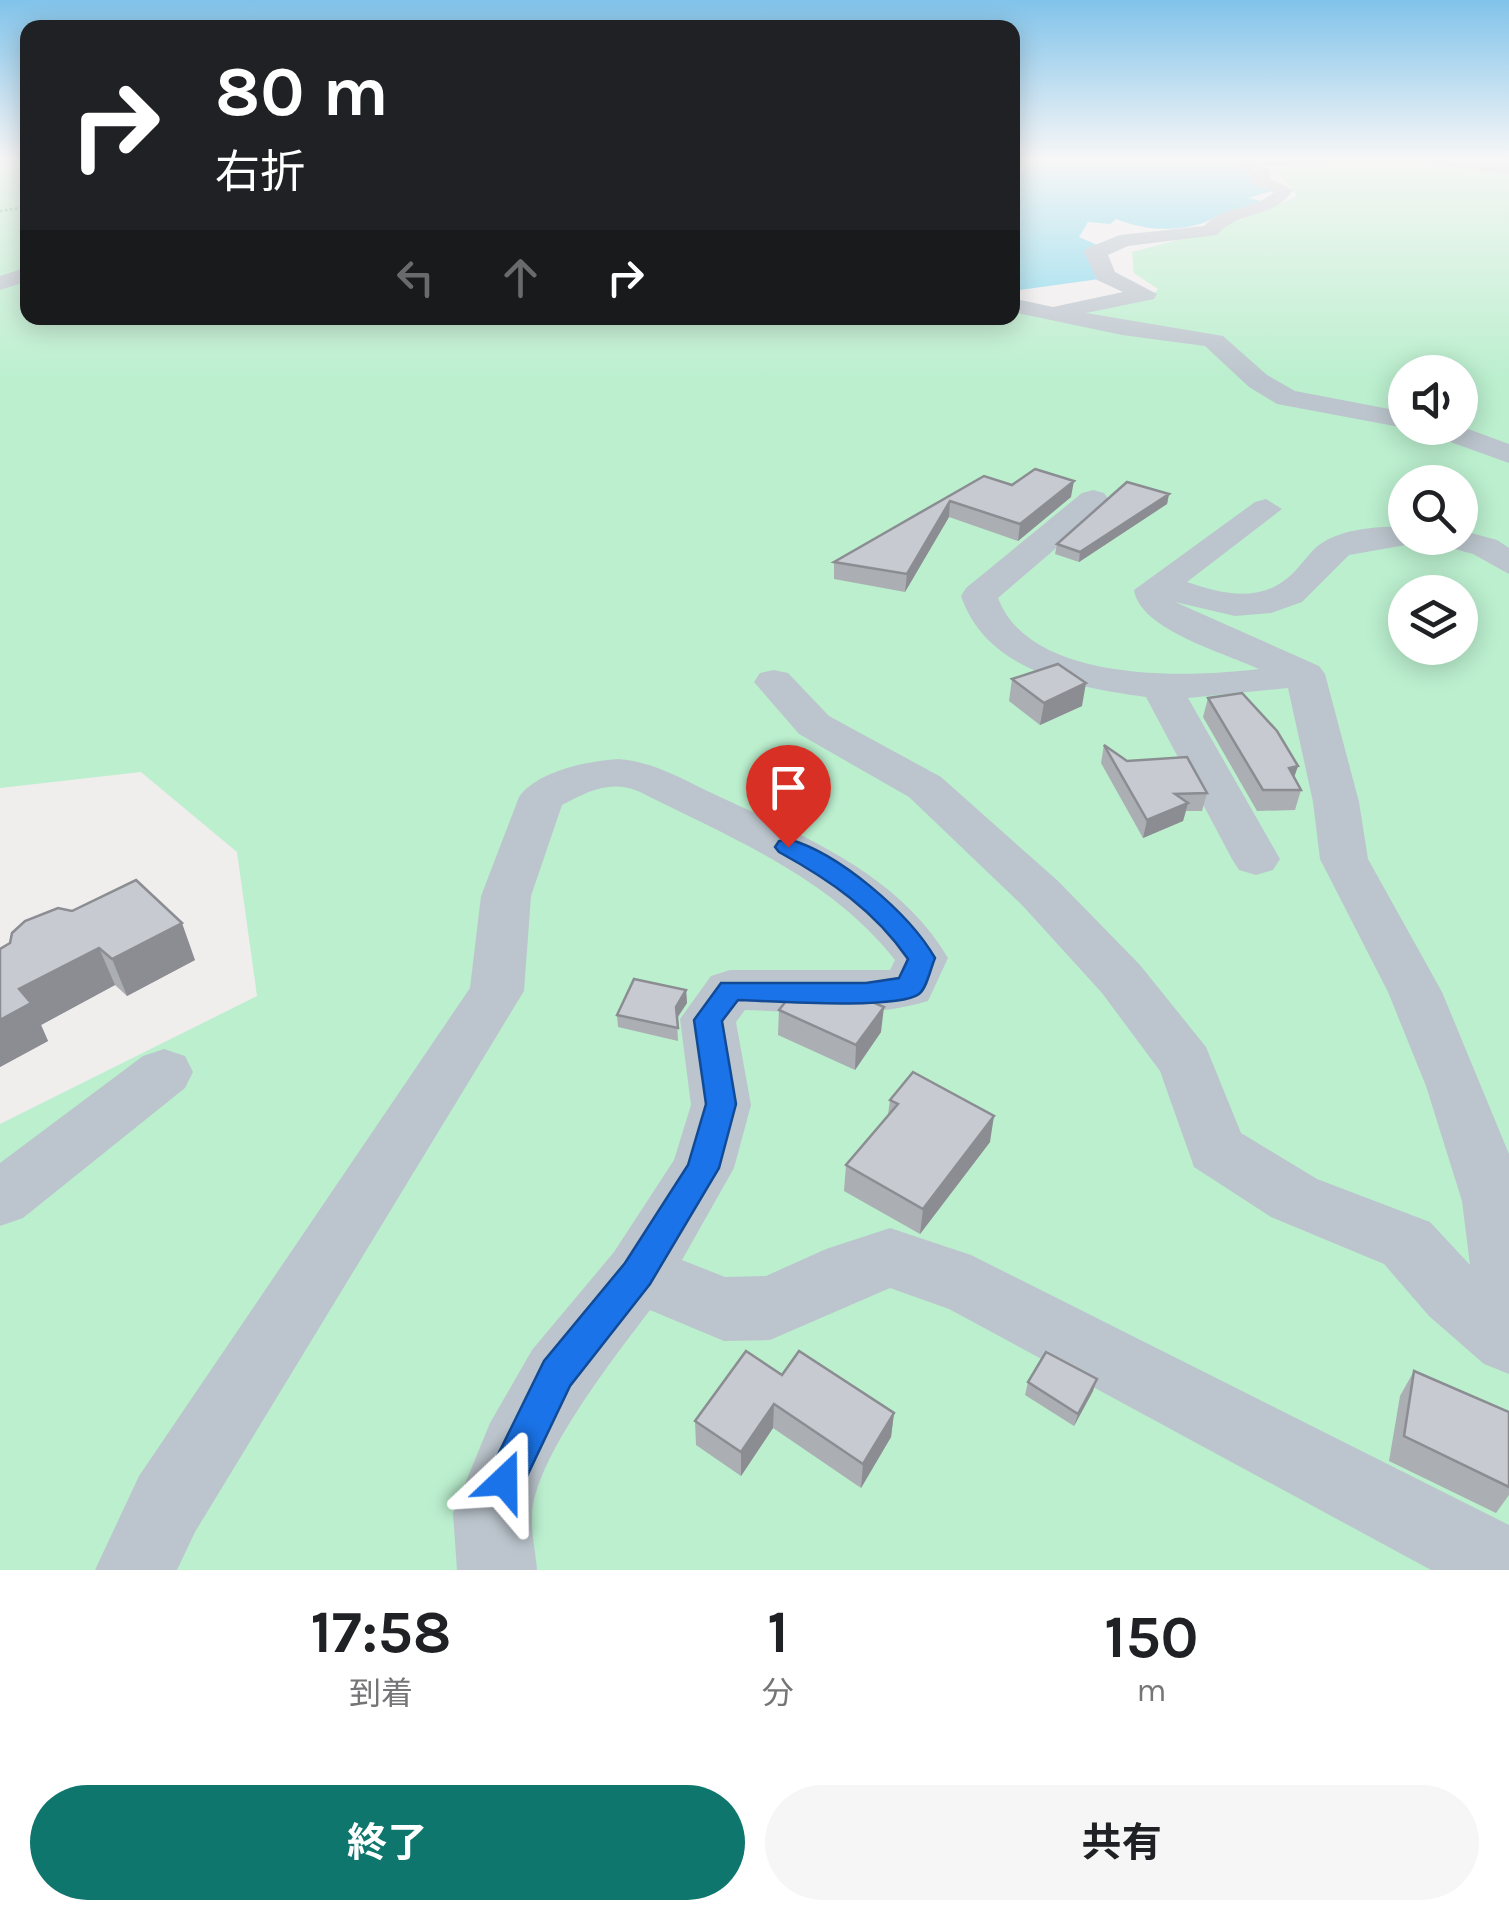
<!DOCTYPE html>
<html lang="ja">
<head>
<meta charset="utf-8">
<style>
	body { margin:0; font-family:Karla,"Noto Sans JP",sans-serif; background:#f6f6f6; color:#202124; height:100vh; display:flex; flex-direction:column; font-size:38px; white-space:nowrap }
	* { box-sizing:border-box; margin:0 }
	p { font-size:32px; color:#757577 }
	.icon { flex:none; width:55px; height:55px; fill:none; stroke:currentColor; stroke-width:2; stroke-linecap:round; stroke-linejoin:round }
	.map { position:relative; height:1570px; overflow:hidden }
	.drawer { display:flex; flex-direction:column; background:#fff; flex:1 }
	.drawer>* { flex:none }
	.top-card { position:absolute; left:20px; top:20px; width:1000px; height:305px; border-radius:20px; box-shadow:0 5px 25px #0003; background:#202124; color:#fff; overflow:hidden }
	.tools { position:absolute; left:1388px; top:355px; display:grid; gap:20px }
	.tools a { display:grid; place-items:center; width:90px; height:90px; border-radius:50%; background:#fff; box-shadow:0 5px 25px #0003; font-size:50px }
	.pin { position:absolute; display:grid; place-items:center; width:85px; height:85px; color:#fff; margin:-102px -42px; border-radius:50% 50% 50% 0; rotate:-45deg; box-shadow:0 0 10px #0007 }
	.pin .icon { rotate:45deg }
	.me { position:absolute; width:110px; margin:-55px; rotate:23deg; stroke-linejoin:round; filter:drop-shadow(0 0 8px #0008) }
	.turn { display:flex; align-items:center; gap:35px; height:210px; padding:0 30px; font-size:45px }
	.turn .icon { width:130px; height:130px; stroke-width:2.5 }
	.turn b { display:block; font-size:70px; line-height:85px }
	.lanes { display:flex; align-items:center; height:95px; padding:0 30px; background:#0003; justify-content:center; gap:50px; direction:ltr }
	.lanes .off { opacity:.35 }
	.eta { display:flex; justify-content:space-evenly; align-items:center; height:170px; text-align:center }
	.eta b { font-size:60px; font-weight:700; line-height:70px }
	.button { display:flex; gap:20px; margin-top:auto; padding:20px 30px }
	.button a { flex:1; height:115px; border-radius:60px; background:#0f766e; color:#fff; font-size:40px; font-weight:700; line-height:115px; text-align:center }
	.button a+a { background:#f6f6f6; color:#202124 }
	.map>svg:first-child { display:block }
</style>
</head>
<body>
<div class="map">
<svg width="1509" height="1570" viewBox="0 0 1509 1570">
	<rect width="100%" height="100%" fill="#f0eded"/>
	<path fill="#bbefce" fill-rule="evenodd" d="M1337,159H1442L1509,170V1570H0V1124L257,996L237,852L141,772L0,788V168L27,161L28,318H1012L1013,309L1072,314L1150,298L1158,289L1134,273L1132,252C1190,238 1243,222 1297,196L1276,169ZM1405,372H1460V428H1405ZM1405,482H1460V538H1405ZM1405,592H1460V648H1405Z"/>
	<path fill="#88d9ec" d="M1013,159H1220L1279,189L1248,198L1266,202C1253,208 1242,209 1228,212C1218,214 1210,221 1200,224C1170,232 1144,230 1116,219L1110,224L1088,222L1079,237L1097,245L1084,252L1094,261L1099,279L1013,291Z"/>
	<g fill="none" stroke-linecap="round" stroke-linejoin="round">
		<path stroke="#73cd9e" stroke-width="2.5" stroke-dasharray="2.5 2.5" stroke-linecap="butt" d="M0,211L28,207"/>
		<path fill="#bcc5cd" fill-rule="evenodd" d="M1238,159H1334L1326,164L1261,166L1271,169L1269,178L1293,190C1273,220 1238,210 1217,235L1128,246L1108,255L1115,272L1157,294L1154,299L1086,313L1223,336L1267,375L1295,391L1405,412V428H1409H1405L1277,404L1249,387L1205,346L1122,335L1012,312V298L1053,307L1123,292L1097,280L1084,252L1087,248L1120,235L1204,226C1224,204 1252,212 1274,192L1250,183L1252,174L1234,166Z
			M1425,159L1509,165V175L1433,164Z
			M28,267V281L0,290V276Z
			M1460,426L1509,444V463L1428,434L1424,428Z
			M1093,490L1104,493L1109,500L1104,507L998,598C1030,683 1186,678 1259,669C1225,653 1140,630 1134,590L1255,502L1266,499L1282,509L1187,582C1225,595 1264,604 1295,571C1304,562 1311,550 1322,543C1345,528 1378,527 1405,526V538H1421L1417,543L1349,555L1302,602L1271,613L1235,616L1175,602L1319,666L1325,674L1359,802L1368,859L1442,992L1509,1154V1374L1484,1364L1429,1316L1384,1264L1271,1217L1194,1167L1160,1071L1102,993L1022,905L909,797L799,734L754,682L760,673L774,670L788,673L829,716L941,777L1058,881L1140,965L1206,1047L1241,1133L1317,1179L1430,1222L1470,1265L1462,1201L1426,1086L1388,992L1320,859L1313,802L1288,688L1188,698L1280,859L1273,870L1256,875L1239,870L1232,859L1146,697C1075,687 987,672 961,596L966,588L1082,493Z
			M1460,530L1497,540L1509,548V574L1473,554L1440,545L1435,538H1460Z
			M618,759C656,762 685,781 718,796C802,835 899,874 948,958L928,1001C869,1019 806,1012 745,1010L736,1022L751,1105L734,1168L682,1260L725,1277L766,1276L826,1249L890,1228L971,1255L1509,1525V1570H1431L949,1309L890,1288L770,1340L724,1341L650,1310C616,1355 533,1460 532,1516C531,1534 536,1553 537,1570H457L453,1513L490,1423L532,1350L614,1252L674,1160L691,1105L680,1019L711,976L730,970H890L895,960C830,877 731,838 640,792C612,779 588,791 562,805L531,896L524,991L195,1532L177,1570H95L139,1476L470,988L481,896L519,797C537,771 588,761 618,759Z
			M164,1049L185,1056L193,1072L185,1088L23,1218L0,1226V1163L143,1056Z"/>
	</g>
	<path fill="#abaeb3" d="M984,476L1012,485L1071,497L1018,541L949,517L905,592L834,579V562Z
		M1169,494L1167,504L1079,562L1055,554L1057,544Z
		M1012,679L1082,706L1040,725L1009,701Z
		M1208,698L1298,766L1294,777L1301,790L1295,810L1257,811L1203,717Z
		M1104,745L1127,761L1207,793L1202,811H1186L1183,821L1143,838L1101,763Z
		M58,908L195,960L127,996L115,985L41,1025L48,1041L0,1067V949L10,943Z
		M686,990L687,1003L677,1019L678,1041L618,1027L617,1015Z
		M779,1010L881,1032L855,1070L778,1035Z
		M890,1100L990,1142L920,1234L844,1191L846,1165L888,1115Z
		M1414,1371L1509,1412V1495L1496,1513L1389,1461L1400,1396Z
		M782,1375L894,1413L891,1437L861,1488L773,1428L741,1476L696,1445L695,1421Z
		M1028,1382L1093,1391L1074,1426L1025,1395Z"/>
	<path fill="#8b8d92" d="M1074,481L1071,497L1018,541L1020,524Z
		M1169,494L1167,504L1079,562L1080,552Z
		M950,501L949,517L905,592L907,574Z
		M1086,683L1082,706L1040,725L1044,703Z
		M1298,766L1291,786L1289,768Z
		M1188,803L1183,821L1143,838L1147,820Z
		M182,923L195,960L127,996L112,959Z
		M99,948L115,985L41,1025L48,1041L0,1067V1020L19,989Z
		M686,990L687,1003L676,1019V1007Z
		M884,1007L881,1032L855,1070L856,1045Z
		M994,1116L990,1142L920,1234L923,1209Z
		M1097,1379L1093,1391L1074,1426L1078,1414Z
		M774,1404L773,1428L741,1476V1452Z
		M894,1413L891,1437L861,1488L863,1464Z"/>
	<path fill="#c7cad0" stroke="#8b8d92" stroke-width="2.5" d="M1035,469L1074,481L1020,524L950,501L907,574L834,562L984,476L1012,485Z
		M1127,482L1169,494L1080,552L1057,544Z
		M1058,664L1086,683L1044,703L1012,679Z
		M1242,693L1277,731L1298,766L1289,768L1301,790H1263L1208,698Z
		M1104,745L1127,761L1187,757L1207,793L1175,794L1188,803L1147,820Z
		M136,880L182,923L112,959L99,948L19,989L31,1003L0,1020V949L10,943L12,933L25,921L58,908L72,911Z
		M634,979L686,990L676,1007L678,1028L617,1015Z
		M794,991H847L884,1007L856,1045L779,1010Z
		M913,1072L994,1116L923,1209L846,1165L898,1104L890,1100Z
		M746,1351L782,1375L799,1351L894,1413L863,1464L774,1404L741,1452L695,1421Z
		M1046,1352L1097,1379L1078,1414L1028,1382Z
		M1414,1371L1509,1412V1487L1404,1436Z"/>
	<linearGradient id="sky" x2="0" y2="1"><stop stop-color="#81c3ea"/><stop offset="0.42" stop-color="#f8f7f7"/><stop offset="1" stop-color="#f8f7f7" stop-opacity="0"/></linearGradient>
	<rect width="1509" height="378" fill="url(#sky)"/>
	<path fill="#1a73e8" stroke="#114b97" stroke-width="2.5" d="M788,839C839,853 909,913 935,958C931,967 927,988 919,994C898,1010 769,1001 738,1000L722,1021L736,1104L719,1168L650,1284L570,1386L518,1495L504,1501L491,1495L485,1481L544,1361L625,1263L688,1165L706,1104L694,1020L721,983H866L899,978L908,959C875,911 830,880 779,852L775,847L779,841Z"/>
</svg>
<div class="tools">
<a><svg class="icon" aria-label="sound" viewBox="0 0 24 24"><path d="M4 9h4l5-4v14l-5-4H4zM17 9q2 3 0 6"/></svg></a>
<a><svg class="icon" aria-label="search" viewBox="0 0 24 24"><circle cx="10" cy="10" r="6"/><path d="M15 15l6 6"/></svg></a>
<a><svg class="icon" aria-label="layers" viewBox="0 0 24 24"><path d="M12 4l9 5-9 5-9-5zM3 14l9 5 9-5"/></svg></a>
</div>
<div class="pin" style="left:788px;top:847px;background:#d93025"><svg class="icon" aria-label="arrive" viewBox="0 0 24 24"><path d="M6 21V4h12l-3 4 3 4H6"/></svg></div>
<svg class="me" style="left:504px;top:1481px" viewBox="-20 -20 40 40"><path d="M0-17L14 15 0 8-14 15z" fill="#1a73e8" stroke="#fff" stroke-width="4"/></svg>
<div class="top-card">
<div class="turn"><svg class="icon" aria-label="right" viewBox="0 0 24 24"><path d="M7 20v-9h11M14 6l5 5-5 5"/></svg><div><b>80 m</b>右折</div></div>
<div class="lanes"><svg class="icon off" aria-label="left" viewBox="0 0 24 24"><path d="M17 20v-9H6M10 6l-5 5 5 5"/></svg><svg class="icon off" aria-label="ahead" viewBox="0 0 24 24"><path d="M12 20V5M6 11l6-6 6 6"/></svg><svg class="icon" aria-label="right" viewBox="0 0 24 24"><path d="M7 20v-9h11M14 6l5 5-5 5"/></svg></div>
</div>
</div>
<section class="drawer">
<div class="eta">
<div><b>17:58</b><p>到着</p></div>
<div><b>1</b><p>分</p></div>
<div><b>150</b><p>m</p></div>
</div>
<div class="button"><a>終了</a><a>共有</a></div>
</section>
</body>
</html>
